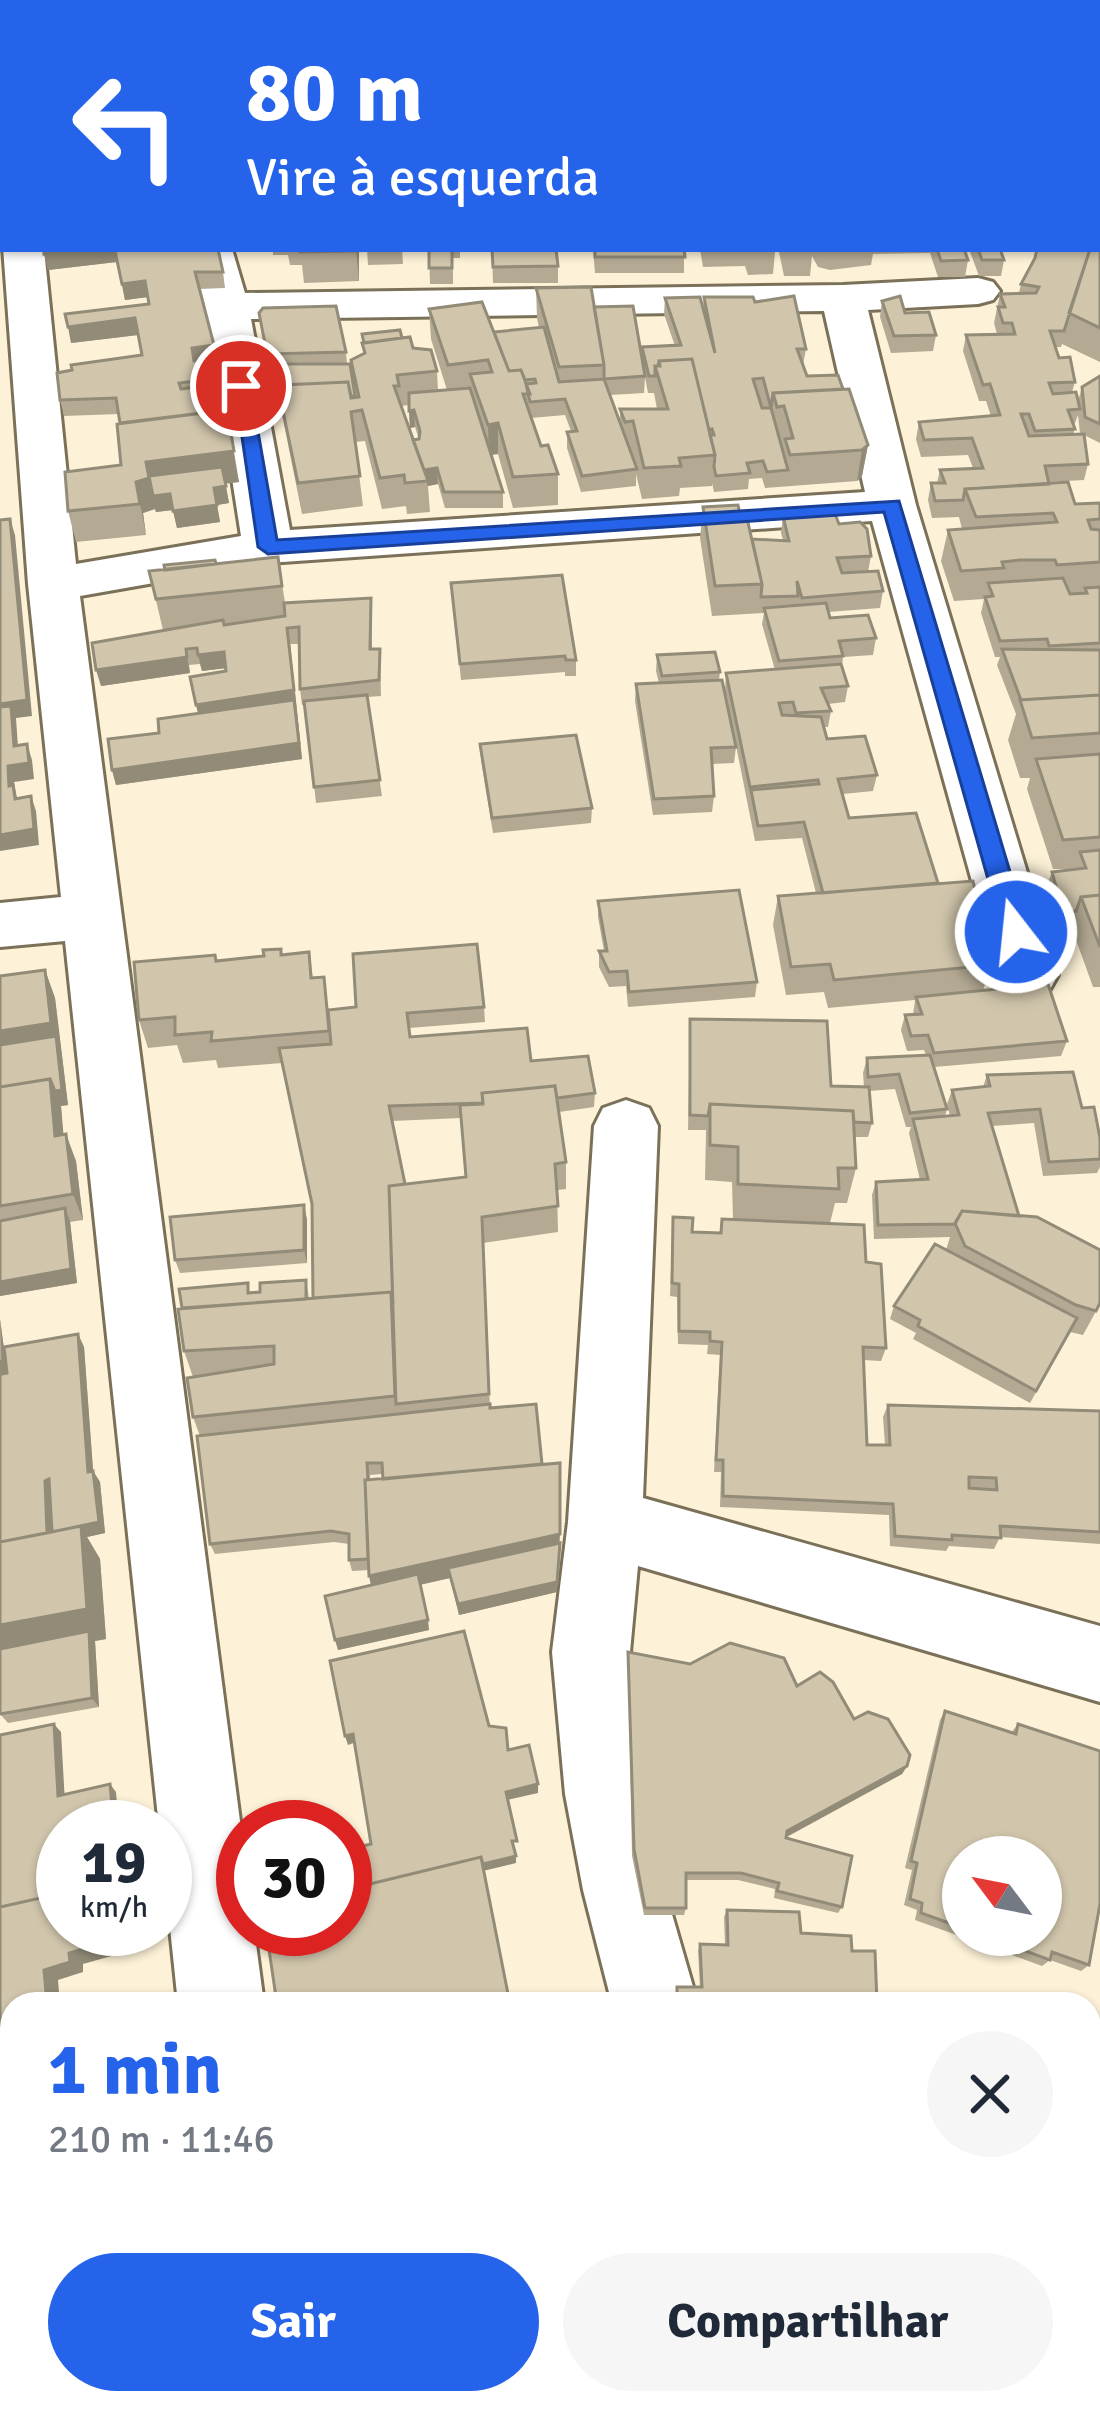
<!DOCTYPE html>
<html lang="pt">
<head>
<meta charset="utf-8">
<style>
	body { margin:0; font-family:Signika,sans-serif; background:#f6f6f7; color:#1f2937; height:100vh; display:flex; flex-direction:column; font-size:45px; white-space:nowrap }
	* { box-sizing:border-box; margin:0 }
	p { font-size:39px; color:#747a83 }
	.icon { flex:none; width:66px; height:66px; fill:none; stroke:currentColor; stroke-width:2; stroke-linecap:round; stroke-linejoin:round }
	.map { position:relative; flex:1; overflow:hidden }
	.side { position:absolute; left:0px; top:1992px; width:1101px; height:423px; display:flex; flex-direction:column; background:#fff; border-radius:36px 36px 0 0; box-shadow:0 3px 9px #0004 }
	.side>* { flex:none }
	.banner { position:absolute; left:0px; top:0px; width:1101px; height:252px; box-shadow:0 3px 9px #0004; background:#2563eb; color:#fff; overflow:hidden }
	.needle { width:78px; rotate:302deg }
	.controls { position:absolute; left:942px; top:1836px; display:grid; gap:24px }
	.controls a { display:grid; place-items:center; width:120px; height:120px; border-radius:50%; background:#fff; box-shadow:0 3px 9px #0004; font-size:60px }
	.speed { position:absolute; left:36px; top:1800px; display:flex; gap:24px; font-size:60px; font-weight:700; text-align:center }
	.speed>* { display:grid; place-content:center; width:156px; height:156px; border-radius:50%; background:#fff; box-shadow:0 3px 9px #0004; line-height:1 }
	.speed small { font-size:30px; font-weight:400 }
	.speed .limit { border:18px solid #d22; background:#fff; color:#111 }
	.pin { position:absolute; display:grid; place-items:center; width:102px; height:102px; color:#fff; margin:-51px; border:6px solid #fff; border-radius:50%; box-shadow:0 3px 12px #0007 }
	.me { position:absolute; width:132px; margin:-66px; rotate:344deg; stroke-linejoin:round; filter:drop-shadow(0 0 9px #0008) }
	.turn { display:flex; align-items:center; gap:42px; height:252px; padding:0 48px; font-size:54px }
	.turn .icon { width:156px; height:156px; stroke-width:2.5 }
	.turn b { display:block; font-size:84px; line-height:102px }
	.round { display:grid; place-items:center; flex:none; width:126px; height:126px; border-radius:63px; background:#f6f6f7 }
	.summary { display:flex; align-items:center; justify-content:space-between; height:204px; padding:0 48px }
	h1 { font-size:72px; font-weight:700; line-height:90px; color:#2563eb }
	.action { display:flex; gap:24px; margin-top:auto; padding:24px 48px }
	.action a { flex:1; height:138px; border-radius:72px; background:#2563eb; color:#fff; font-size:48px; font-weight:700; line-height:138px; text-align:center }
	.action a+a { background:#f6f6f7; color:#1f2937 }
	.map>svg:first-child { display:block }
</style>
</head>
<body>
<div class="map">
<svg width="1100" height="2413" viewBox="0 0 1100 2413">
	<rect width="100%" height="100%" fill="#fdf2d7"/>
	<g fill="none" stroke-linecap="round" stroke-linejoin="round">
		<g stroke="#7b7159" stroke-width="6">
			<path id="street" d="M0,5L3,6V46L0,45Z
				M3,247L44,249L76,564L241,536L205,306L190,249H232L245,293L843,285L978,278L993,282L1000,291L993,300L978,304L868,310L916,505L1058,975L1049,991L1028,998L1007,991L998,975L872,521L268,563L80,596L243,1844V1929H254L264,2004H178L165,1880V1827H159L65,941L0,947V903L61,897L28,584ZM824,311L865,492L290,530L251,319Z
				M626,1100L649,1108L658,1126L643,1498L1100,1626V1702L638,1566L630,1652L645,1794L665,1890L698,2004H612L583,1890L565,1794L552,1652L568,1522L594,1126L603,1108Z
				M219,2403H315L316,2413H220Z
				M734,2403H831L835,2413H738Z"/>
		</g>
		<use href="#street" fill="#fff" fill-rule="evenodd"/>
	</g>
	<path fill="#b4aa94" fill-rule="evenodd" d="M1098,126L1100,127V362L1062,344L1061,347H1056L1059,358L1075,382L1072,392L1078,401L1082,387L1100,376V443L1084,435L1088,464L1084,480L1048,482L1075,504L1100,503V987H1093L1071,926L1058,927L1046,887L1052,872L1075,869H1053L1027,789L1030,778H1020L1008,740L1016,714L997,665L1000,657H995L981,613L984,599L954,601L941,561L948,530L962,529L959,517L932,518L928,500L931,483H937L940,470L973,468L968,455L921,457L916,439L919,422L991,416L986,401H979L963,351L966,335L997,334L994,323L1000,294L1019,293L1021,284L1034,259L1098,249ZM1078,415L1080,434H1074V426Z
		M44,249L223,272L225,288L199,289L217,361L207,363L211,385L239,482L225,483L229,503L217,505L220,522L177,528L173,510L156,512L155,509L143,513L146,535L76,542L68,511L121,465L120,423L119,414L64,416L60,400L72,370L142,355L138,335L71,343L149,304L148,297L125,300L117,262L48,270Z
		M273,249H359V281L304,283L302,265H290L288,255H273Z
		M367,249H402L403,264L368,265Z
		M429,249H460V258H453V284H430Z
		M492,249L558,266V283H493Z
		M593,249H684V273H595Z
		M700,249H964L968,260L965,277H938L930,253L873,254L871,265L830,270L818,267L812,256L810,276H784L779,252H775L773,274L748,275L745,266L703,267Z
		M969,249H1000L1004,260L1001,276H979Z
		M536,288L594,307L642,359V347L675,346L664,314L665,298L703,309L704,297L755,302L806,349L803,365L807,376L843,389L868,445L862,476L857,481L765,488L762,478L749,479L748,489L714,492L712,483V486L680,488L679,496L642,499L636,474V486L581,492L567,448V432L571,431L565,415L531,418L541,446L558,474V505L513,508L498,454L491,455L503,492V508H445L438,484L428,486L430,512L407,514L406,506L382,509L365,441L355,442L363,506L302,514L282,414H280L277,398L279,370H270L259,313L346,352L347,364L353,373L364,354L362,334L402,338L437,371L438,391L447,390L431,339L429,309L494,332L539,328L537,318ZM645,377L648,393H654L657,409H620V423L610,395L644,393ZM409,405L410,428L415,427L419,439L413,440L401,406Z
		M882,301L905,313L936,335L933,351L891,353L880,317Z
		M703,507L740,514L752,539L783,540L781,533L783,516L839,524L871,556L868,572L883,591L880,608L828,612L830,618L876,638L873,655L843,657L842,666L848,686L845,702L828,704L831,711L828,727H824L827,739L877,775L873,791L843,794L849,818L938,883L992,965L983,990L1067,1041L1061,1056L934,1067L947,1109L945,1116H950L947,1104L952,1090L983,1087L987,1075L1082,1108L1100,1138V1167L1097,1173L1043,1176L1034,1123L992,1126L1019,1216L1100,1304L1083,1335L1070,1332L1030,1403L913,1339L916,1333L890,1319L894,1306L946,1250L950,1237L874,1239L872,1195L876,1182L920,1180L909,1133L911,1127H906L895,1089L869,1091L872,1123L868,1137H855L856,1168L847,1203H835L830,1223L733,1219L732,1182L705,1180L706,1130H688L690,1019L831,1086L864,1087L863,1073L867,1058L926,1055L924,1050L907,1051L901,1030L905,1015H913L915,1000L828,1008L824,992L786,995L773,925L778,896L816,893L802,838L755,841L725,690L726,673L775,670L762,624L764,613L712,616L700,538Z
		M278,557L285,603L371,598L372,649H380L381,696L367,697L382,796L316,803L305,705H302L300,689L299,644H290L302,759L116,785L112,770L159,733L198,713L190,677L226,671V668L202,671L200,664L189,665L190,673L101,686L163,630L149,571Z
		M451,583L576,660V676H565V672L461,680Z
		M657,655L720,672L719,680L736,747L734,763L712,764L714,796L712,812L653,815L635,701L636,684L659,683L656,671Z
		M480,744L592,808L591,823L493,833L481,760Z
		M598,901L757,982L755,997L628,1007L626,986L609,987L599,967V951H604L598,917Z
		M309,952L313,978L329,1010L484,1007L485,1022L409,1028L410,1037L531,1061L595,1093L594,1107L559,1112L566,1162V1189L557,1190L558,1232L483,1243L490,1408L557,1592L459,1615L450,1578L420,1585L429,1630L338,1650L371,1585L369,1570L352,1571L349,1560V1544L334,1542L215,1554L210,1544L200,1436L193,1417V1377L184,1351L250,1292H260L306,1280L309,1298H313L312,1204L282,1063L218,1068L216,1060L183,1063L177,1045L148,1048L139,1020L217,961ZM461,1118L466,1177L405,1184L392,1121ZM382,1474L383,1479L370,1480V1475Z
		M45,970L55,998L68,1105L61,1106L63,1135L76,1161L83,1220L70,1222L77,1283L0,1296V976Z
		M673,1217L692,1232L720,1233L722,1219L866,1262L886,1348L881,1361L863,1360L867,1445H885L883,1417L888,1405L1100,1411V1544L1000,1537L994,1549L949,1546L946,1551L890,1546L889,1515L720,1507L721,1472H714L720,1355L707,1354L708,1345L678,1344L677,1297L670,1296Z
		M307,1219V1263L180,1273L175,1260Z
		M0,1319L6,1364L78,1334L84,1347L93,1471L100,1482L105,1533L87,1537L100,1559L106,1639L95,1641L99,1707L8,1723L0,1714Z
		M628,1652L797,1686L854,1719L907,1766L902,1774L787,1837L842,1907L838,1913L774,1898L775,1889L738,1880H686V1908L684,1915H644L632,1856Z
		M945,1711L1011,1733L1018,1724L1089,1965L1081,1971L1050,1960L1042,1966L915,1920L917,1910L904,1905L912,1870L905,1868L940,1720ZM963,1857L1041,1935H963Z
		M727,1910L852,1951L877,2004H675L677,1987H700L698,1950L700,1944L725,1945L724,1917Z"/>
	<path fill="#928b78" d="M84,249H175L176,255L48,270L44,254Z
		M356,249H359V281Z
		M145,281L148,297L125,300L122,284Z
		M135,318L138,335L71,343L68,327Z
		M214,345L217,361L195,364L192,348Z
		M209,372L212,388L200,397L196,373Z
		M227,410L239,482L152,493L146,462Z
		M414,410L415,427L410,428L409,411Z
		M498,423V454L489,455L488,425Z
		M868,445L862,476L857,481L862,450Z
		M437,468L438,484L428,486L422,470Z
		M149,478L170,494L173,510L156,512L155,509L143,513L146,535L136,482Z
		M226,486L229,503L217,505L214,488Z
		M217,505L220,522L177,528L173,511Z
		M10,519L15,535L32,716L16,718L19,762L0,721Z
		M290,644L302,759L116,785L112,770L200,721L196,705Z
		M186,649L190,673L101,686L96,670Z
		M224,652L227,668L202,671L198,655Z
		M27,744L32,760L34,779L14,782L20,814L9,786L8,766Z
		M31,796L36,811L39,845L0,851V835Z
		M45,970L55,998L68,1105L61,1106L66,1163L55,1136L50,1079L58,1051L0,1061V1031Z
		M66,1134L76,1161L83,1220L73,1194Z
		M304,1205L307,1219V1263L304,1250Z
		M65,1208L70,1221L77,1283L0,1296V1282Z
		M0,1319L9,1387L2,1374Z
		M78,1334L84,1347L94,1483L88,1472Z
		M93,1471L100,1482L105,1533L87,1537L100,1559L106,1639L95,1641L99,1707L92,1698L0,1659V1579L45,1481Z
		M560,1534L557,1592L459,1615L448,1568L450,1578L373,1595L369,1576Z
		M428,1620L429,1630L338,1650L335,1640Z
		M54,1724L61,1732L65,1803L58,1796Z
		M353,1734L356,1742L348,1745L345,1736Z
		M907,1766L902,1774L784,1838L787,1831Z
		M110,1784L116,1792L119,1827H114Z
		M538,1784V1793L507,1800L506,1792Z
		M516,1856V1863L345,1904V1897Z
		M112,1929H123L126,1952L83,1964V1972L58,1980L60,2004H47L44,1970Z
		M12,2037V2050L0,2053V2040Z"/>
	<path fill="#d1c6ac" stroke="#928b78" stroke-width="3" fill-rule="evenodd" d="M1098,176H1100V216L1098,215Z
		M1100,220V328L1069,313L1090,249H1098V226Z
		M44,249H84L44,254Z
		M130,249H218L223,272H195L214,345L192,348L194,361L206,360L209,372L196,373L197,381L179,383L181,389L223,383L230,424L227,410L120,423L116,398L60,400L57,373L72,370L71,365L142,355L135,318L68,327L65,314L149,304L145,281L122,284L115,251Z
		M300,249H356V251L300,252Z
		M429,249H452V268H429Z
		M492,249H556L558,266L493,267Z
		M595,249H684L685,257H595Z
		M937,249H964L968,260L941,261Z
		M978,249H1000L1004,260H982Z
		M1037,249H1090L1064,331H1050L1059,358L1070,357L1075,382L1049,383L1053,394L1076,392L1080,409L1068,410L1075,429L1035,431L1029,414H1021L1029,436L1084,434L1088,464L1045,466L1049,484L965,489L963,500L935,501L931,483H945L940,470L983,468L972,438L924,440L919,422L1000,415L990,384L983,385L966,335L1015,334L1012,323H1003L998,307H1005L1000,294L1036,293L1039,287L1021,284L1035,258Z
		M591,287L604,365L559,367L536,288Z
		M794,296L806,349H797L807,376L838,375L843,389L773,393L771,408L788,470L767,472L763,461L747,463L750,473L716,476L714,467L715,455L710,435H714L712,429L709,430L692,359L659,361L658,366H655V376H649L642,347L681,345L665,298L700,297L715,353L704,297H753L755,302ZM763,378L771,408H762L753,379Z
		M900,296L905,313L929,312L936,335L894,336L882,301Z
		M482,302L509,371L521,370L530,394H523L541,446L548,445L558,474L513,477L498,423L488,425L470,374L492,372L488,360L448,365L429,309Z
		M336,306L346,352L267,354L259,313L263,308Z
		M633,306L645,376L604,379V365L594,307Z
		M544,327L559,382L604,379L637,469L582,476L567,432L577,431L565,399L530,402L526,384L536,383L535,379L525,380L521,370L509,371L494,332Z
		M400,330L402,338L364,343L362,334Z
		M410,337L413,348L431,350L437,371L397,375L399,386H394L428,481L405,483L404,475L380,478L362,410L351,412L360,476L298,483L280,397L284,396L282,385L348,382L351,398L359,397L351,360L365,353L362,343Z
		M692,359L715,455L679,458L681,466L644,468L633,421L625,422L620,409H668L655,366H660L659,361Z
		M280,364H350L355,396H351L348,382L282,385L284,396L277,398Z
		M1100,376V424L1085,417L1082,387Z
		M470,388L503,492H444L437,468L424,470L413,440L419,439L420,431L414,410L409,411V393Z
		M849,389L868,445L862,450L790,455L785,439L793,438L784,406L777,407L773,393Z
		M227,410L234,451L146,462L149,478L136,482L140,504L68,511L65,472L121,465L117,424Z
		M222,467L226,486L214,488L217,505L173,511L170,494L153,496L149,476Z
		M1068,482L1075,504L1100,503V519L1088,520L1091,529L1100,530V562L1057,565L1055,560H1020L1002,562L1004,568L961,571L948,530L1057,522L1053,513L976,517L965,489Z
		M738,505L740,514H746L762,584L715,586L703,507Z
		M835,514L839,524L860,522L867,529L871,556L837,558L842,573L878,571L883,591L802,598L797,581L798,596L761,597L762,584L752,539L789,541L783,516Z
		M10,519L27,700L0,704V520Z
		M278,557L282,586L156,599L149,571Z
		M215,560L216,564L165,570L164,565Z
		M562,575L576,660H566L565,656L460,664L451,583Z
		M1063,578L1070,594L1087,593L1085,588L1100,587V643L1049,646L1047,639L1000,641L985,597L993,596L988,583Z
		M371,598L370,649H380L379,680L300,689L299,627L287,628L294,690L196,705L190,677L226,671L224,652L198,655L197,648L186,649L187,657L96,670L92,643L223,620L224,625L285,616L284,603Z
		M826,603L830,618L868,615L876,638L839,641L843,656L779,661L764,608Z
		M1002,649L1100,650V695L1021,700Z
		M715,652L720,672L662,676L657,655Z
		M841,664L848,686L821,688L831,711L796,713L793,702L779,703L782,715L821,717L827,739L865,736L877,775L838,779L849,818L916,813L938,883L823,893L804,822L758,826L751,790L819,784L818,780L750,787L726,673Z
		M722,680L736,747L711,748L714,796L654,799L636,684Z
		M367,695L380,780L314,787L304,701Z
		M1100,695V733L1032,738L1020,700Z
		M294,700L299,743L112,770L108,739L159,733L158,719Z
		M11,706L14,746L27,744L29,763L8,766L9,786L13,785L15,799L31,796L34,829L0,835V707Z
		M576,735L592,808L492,818L480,744Z
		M1100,754V837L1063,840L1036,759Z
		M1100,850V895L1081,897L1076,911L1063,912L1052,872L1086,868L1080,852Z
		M973,881L992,965L834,980L830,964L791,967L778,896Z
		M739,890L757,982L629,992L627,971L609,972L599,951H607L598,901Z
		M1100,895V947L1081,897Z
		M477,944L484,1007L407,1013L410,1037L527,1028L531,1061L588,1056L595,1093L557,1098L555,1086L482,1093L483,1103L389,1106L405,1184L389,1186L393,1305L391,1292L313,1298L312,1204L279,1048L331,1044L328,1010L356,1007L353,954Z
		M281,949V955L309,952L311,978L324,977L329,1031L211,1041L212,1032L175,1035V1017L139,1020L134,962L215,955L216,961L264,956L263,950Z
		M45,970L51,1023L0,1031V976Z
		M1048,984L1067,1041L934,1053L928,1035L911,1036L905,1015L922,1014L916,997Z
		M690,1019L827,1021L831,1086L869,1087L872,1123L854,1122L853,1111L710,1104L708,1116L690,1115Z
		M56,1036L62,1090L55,1091L50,1079L0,1087V1045Z
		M930,1055L947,1109L910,1113L899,1074L868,1077L867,1058Z
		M1073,1072L1082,1108L1094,1107L1100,1138V1159L1049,1162L1040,1109L988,1113L1019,1216L962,1211L955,1224L878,1225L876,1182L928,1179L913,1119L959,1115L952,1090L990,1086L987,1075Z
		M50,1079L55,1136L66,1134L73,1194L0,1206V1087Z
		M555,1086L566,1162L555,1164L558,1206L482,1217L489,1394L396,1404L389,1186L466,1177L460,1105L483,1104L482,1093Z
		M710,1104L853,1111L856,1168H838L839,1189L738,1184V1147L710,1145Z
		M304,1205V1250L175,1260L170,1217Z
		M65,1208L71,1269L0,1282V1221Z
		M962,1211L1037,1217L1100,1250V1303L1096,1311L1076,1305L965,1246L955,1223Z
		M673,1217L693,1218L692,1232L721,1233L722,1219L864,1225L866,1262L881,1264L886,1348L863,1347L867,1445H890L888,1405L1100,1411V1532L1000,1526L1001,1538L952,1535V1540L895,1536L893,1504L723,1496V1460H716L722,1342L710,1341V1332L679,1331V1284L672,1283ZM969,1477L996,1478L997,1490L969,1488Z
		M935,1244L1077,1318L1036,1391L918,1326L920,1320L894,1306Z
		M306,1280V1299L182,1308L179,1289L248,1283V1293L260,1292V1283Z
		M391,1292L395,1396L193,1417L187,1378L274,1364V1346L184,1351L178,1309Z
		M78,1334L88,1472L93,1471L99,1522L52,1532L49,1479L45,1481L47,1533L0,1542V1360L2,1374L7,1373L4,1347Z
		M490,1404V1408L536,1404L542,1464L383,1479L382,1463H367L368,1480H365L368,1559L349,1560V1534L331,1531L210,1544L197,1436Z
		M560,1463V1534L369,1576L365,1480Z
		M81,1526L87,1609L0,1625V1542Z
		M560,1543L557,1582L458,1604L448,1568Z
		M418,1574L428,1620L335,1640L325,1596Z
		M89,1631L92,1698L0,1714V1649Z
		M464,1631L489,1726L506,1728L508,1750L529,1745L538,1784L506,1792L517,1841H512L516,1856L483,1864L481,1857L345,1890V1850L371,1844L353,1734L345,1736L330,1661Z
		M730,1643L784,1658L797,1686L820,1672L833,1682L854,1719L868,1712L888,1719L910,1755L907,1766L787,1831L786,1838L852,1856L842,1907L777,1891L779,1883L741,1873H686V1908H645L634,1849L628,1652L690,1664Z
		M945,1711L1016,1734L1018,1724L1100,1751V1904L1089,1965L1052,1952L1050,1960L981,1935H1041V1857H963V1928L921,1913L922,1903L910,1899L917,1863L911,1861Z
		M54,1724L58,1796L110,1784L114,1827H63V1893L0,1907V1735Z
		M303,1816L304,1827H253Z
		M481,1857L510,2004H277L266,1929H345V1890Z
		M63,1893V1929H112L113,1940L69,1953L70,1962L44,1970L47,2004H12V2037L0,2040V1907Z
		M727,1910L799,1912L801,1933L851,1936L852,1951H875L877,2004H677V1987H702L700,1944L728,1945Z
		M12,2043V2185L0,2189V2046Z
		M12,2185V2333H0V2189Z
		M1089,2263L1092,2264L1098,2362L1089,2361Z
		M499,2403H513L515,2413H464Z
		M529,2403H571L572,2413H531Z
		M591,2403H702L704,2413H582L592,2410Z
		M78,2409H142L141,2413H77Z"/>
	<path fill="#2563eb" stroke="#184099" stroke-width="3" d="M234,382L250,386L277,540L899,501L1028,932L1024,938L1016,941L1003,932L884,512L268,554L258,547Z"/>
</svg>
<div class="controls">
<a><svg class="needle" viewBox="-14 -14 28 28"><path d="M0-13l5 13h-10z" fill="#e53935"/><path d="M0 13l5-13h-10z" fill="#747a83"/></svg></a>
</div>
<div class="speed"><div>19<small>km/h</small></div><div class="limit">30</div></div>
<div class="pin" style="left:241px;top:386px;background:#d93025"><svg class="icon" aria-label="arrive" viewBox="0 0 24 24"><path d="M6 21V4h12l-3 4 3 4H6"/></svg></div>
<svg class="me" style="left:1016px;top:932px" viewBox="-20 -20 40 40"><circle r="17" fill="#2563eb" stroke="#fff" stroke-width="3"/><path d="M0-11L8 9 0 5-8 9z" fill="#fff"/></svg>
<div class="banner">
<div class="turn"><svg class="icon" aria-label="left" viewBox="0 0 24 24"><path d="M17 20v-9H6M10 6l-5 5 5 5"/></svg><div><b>80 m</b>Vire à esquerda</div></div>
</div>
<section class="side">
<div class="summary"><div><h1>1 min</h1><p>210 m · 11:46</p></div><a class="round"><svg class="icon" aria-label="close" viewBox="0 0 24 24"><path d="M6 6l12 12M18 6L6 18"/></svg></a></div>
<div class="action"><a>Sair</a><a>Compartilhar</a></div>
</section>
</div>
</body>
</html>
